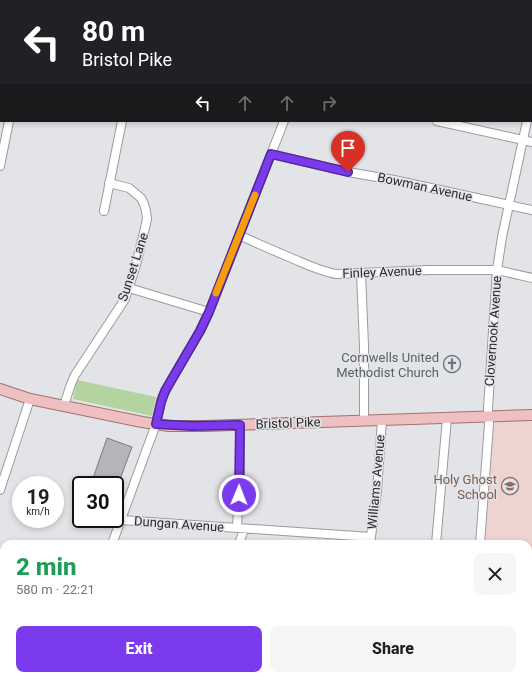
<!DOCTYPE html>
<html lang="en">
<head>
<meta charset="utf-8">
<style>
	body { margin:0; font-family:Roboto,sans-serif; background:#f6f6f6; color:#202124; height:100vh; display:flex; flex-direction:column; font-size:15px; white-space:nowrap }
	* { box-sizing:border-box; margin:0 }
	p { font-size:13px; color:#757577 }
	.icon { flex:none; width:22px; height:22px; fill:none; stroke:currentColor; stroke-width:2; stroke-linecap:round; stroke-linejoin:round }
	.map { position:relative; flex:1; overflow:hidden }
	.details { position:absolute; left:0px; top:540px; width:532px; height:140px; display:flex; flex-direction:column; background:#fff; border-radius:12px 12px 0 0; box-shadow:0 2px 6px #0003 }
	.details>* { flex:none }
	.guide { position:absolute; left:0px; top:0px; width:532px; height:122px; box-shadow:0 2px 6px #0003; background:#202124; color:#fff; overflow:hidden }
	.speed { position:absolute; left:12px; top:476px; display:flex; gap:8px; font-size:20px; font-weight:700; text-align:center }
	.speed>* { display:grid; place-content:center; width:52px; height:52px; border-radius:50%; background:#fff; box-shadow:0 2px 6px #0003; line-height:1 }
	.speed small { font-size:10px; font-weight:400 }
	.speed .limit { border:2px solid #111; border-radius:6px; background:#fff; color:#111 }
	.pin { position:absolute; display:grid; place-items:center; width:34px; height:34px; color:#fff; margin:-41px -17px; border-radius:50% 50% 50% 0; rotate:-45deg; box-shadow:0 0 4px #0007 }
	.pin .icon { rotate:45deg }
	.me { position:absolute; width:44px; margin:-22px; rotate:1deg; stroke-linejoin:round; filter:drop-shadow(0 0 3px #0008) }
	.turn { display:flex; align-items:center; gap:14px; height:84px; padding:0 16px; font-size:18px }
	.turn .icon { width:52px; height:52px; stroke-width:2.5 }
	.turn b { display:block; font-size:28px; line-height:34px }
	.lanes { display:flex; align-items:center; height:38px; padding:0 16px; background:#0003; justify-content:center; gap:20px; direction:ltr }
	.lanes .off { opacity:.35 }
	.round { display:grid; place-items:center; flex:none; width:42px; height:42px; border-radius:8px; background:#f6f6f6 }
	.head { display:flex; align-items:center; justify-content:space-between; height:68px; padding:0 16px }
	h1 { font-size:24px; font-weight:800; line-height:30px; color:#1e9e55 }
	.cta { display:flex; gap:8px; margin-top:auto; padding:8px 16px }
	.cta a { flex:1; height:46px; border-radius:8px; background:#7c3aed; color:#fff; font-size:16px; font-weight:800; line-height:46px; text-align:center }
	.cta a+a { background:#f6f6f6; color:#202124 }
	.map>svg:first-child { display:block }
</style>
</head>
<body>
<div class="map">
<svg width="532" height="680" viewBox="0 0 532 680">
	<rect width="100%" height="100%" fill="#e3e4e7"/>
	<path fill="#eed4d1" d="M532,420V575L528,574V544H482L492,429L493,425L498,421Z"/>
	<path fill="#b4d39e" d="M77,380L156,397L152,416L73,399Z"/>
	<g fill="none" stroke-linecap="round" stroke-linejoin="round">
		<path stroke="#89c6ef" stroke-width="2" d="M268,0L269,1
			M531,50H532"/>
	</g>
	<path fill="#b4b5b8" stroke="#7a7c7e" d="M107,438L132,447L119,482L122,483L119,489L116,488L115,489V485H104L98,483L97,485L91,484Z"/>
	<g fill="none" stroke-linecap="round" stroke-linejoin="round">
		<g stroke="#999b9e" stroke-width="10">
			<path id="minor" d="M146,1V0
				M324,1V0
				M531,104L532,100
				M437,121L532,142
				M271,154L348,172L394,180L532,210
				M0,166L9,121
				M104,211L122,121
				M239,235C258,244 277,252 296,260C310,266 323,272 337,274L429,270H497L532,278
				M361,273L364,346V421
				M129,288L209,312
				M64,405L71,384L75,375L125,299L136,265L145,228L147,219L146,211L144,204L141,198L129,188L109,183
				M0,490L30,399
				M121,520L371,537
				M237,528L240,470V425
				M112,544L156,424L162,398L169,384L200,331L209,312L284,121
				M239,544L244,529
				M370,544L377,491L382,420
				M436,544L447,418
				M480,544L489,424L488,408L497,270L502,237L527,121
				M63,680L64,676
				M189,680L190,676
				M358,680V676
				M467,680L468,676"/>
		</g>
		<g stroke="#a37172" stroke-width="12">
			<path id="major" d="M96,1L98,0
				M0,50L1,49
				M0,389L30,399L142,422L169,426H204L532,415"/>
		</g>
		<use href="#minor" stroke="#fff" stroke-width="8"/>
		<use href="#major" stroke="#efc0c1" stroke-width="10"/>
	</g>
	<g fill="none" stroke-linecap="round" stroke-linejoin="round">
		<g stroke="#51269a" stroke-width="10">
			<path id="route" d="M239,495L240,425L192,426L156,424L161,402L165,391L200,331L209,312L271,154L348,172"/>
		</g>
		<use href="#route" stroke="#7c3aed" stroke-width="7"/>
		<path stroke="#f59e0b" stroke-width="7" d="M216,293L255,195"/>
	</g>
	<defs>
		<g id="church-ring" transform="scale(0.9)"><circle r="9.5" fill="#e3e4e7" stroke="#6b7280" stroke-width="1.5"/><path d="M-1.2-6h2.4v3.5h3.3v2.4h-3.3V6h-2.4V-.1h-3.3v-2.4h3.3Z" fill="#6b7280"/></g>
		<g id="school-ring" transform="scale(0.9)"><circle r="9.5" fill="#e3e4e7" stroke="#8d6e63" stroke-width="1.5"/><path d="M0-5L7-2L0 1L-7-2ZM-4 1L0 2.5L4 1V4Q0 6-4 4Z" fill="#8d6e63"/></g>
	</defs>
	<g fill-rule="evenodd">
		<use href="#church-ring" x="452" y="364"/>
		<use href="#school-ring" x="510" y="486"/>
	</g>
	<g text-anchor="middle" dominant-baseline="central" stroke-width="3" stroke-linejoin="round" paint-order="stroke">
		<g font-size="13" fill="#2b2c2d" stroke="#e3e4e7">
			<text transform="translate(425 187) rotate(12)">Bowman Avenue</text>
			<text transform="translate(133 267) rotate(-72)">Sunset Lane</text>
			<text transform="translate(382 272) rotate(-2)">Finley Avenue</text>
			<text transform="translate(493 331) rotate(-86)">Clovernook Avenue</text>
			<text transform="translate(288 423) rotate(-2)">Bristol Pike</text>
			<text transform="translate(376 482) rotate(-85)">Williams Avenue</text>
			<text transform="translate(179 524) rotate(4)">Dungan Avenue</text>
		</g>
		<g font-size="13" fill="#5b616d" stroke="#e3e4e7" text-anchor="end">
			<text x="439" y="357">Cornwells United<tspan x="439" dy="15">Methodist Church</tspan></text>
		</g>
		<g font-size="13" fill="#785e54" stroke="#e3e4e7" text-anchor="end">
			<text x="497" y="479">Holy Ghost<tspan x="497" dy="15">School</tspan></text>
		</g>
	</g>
</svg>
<div class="speed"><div>19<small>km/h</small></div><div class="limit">30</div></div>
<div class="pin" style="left:348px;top:172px;background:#d93025"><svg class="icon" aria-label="arrive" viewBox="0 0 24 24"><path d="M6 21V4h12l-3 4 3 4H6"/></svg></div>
<svg class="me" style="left:239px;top:495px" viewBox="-20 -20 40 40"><circle r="17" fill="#7c3aed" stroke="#fff" stroke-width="3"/><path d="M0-11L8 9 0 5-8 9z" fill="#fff"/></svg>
<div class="guide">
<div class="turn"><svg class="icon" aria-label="left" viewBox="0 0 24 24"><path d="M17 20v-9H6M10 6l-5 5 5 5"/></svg><div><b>80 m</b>Bristol Pike</div></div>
<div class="lanes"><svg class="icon" aria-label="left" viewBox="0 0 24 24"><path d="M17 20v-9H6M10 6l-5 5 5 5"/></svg><svg class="icon off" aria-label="ahead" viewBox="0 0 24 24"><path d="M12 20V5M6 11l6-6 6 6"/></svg><svg class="icon off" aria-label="ahead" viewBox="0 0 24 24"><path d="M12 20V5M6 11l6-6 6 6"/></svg><svg class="icon off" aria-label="right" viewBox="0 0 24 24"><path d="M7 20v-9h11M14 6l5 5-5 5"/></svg></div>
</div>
<section class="details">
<div class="head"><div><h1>2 min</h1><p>580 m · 22:21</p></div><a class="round"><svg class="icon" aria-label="close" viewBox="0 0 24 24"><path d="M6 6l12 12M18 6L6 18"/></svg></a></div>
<div class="cta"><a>Exit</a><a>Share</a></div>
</section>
</div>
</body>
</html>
